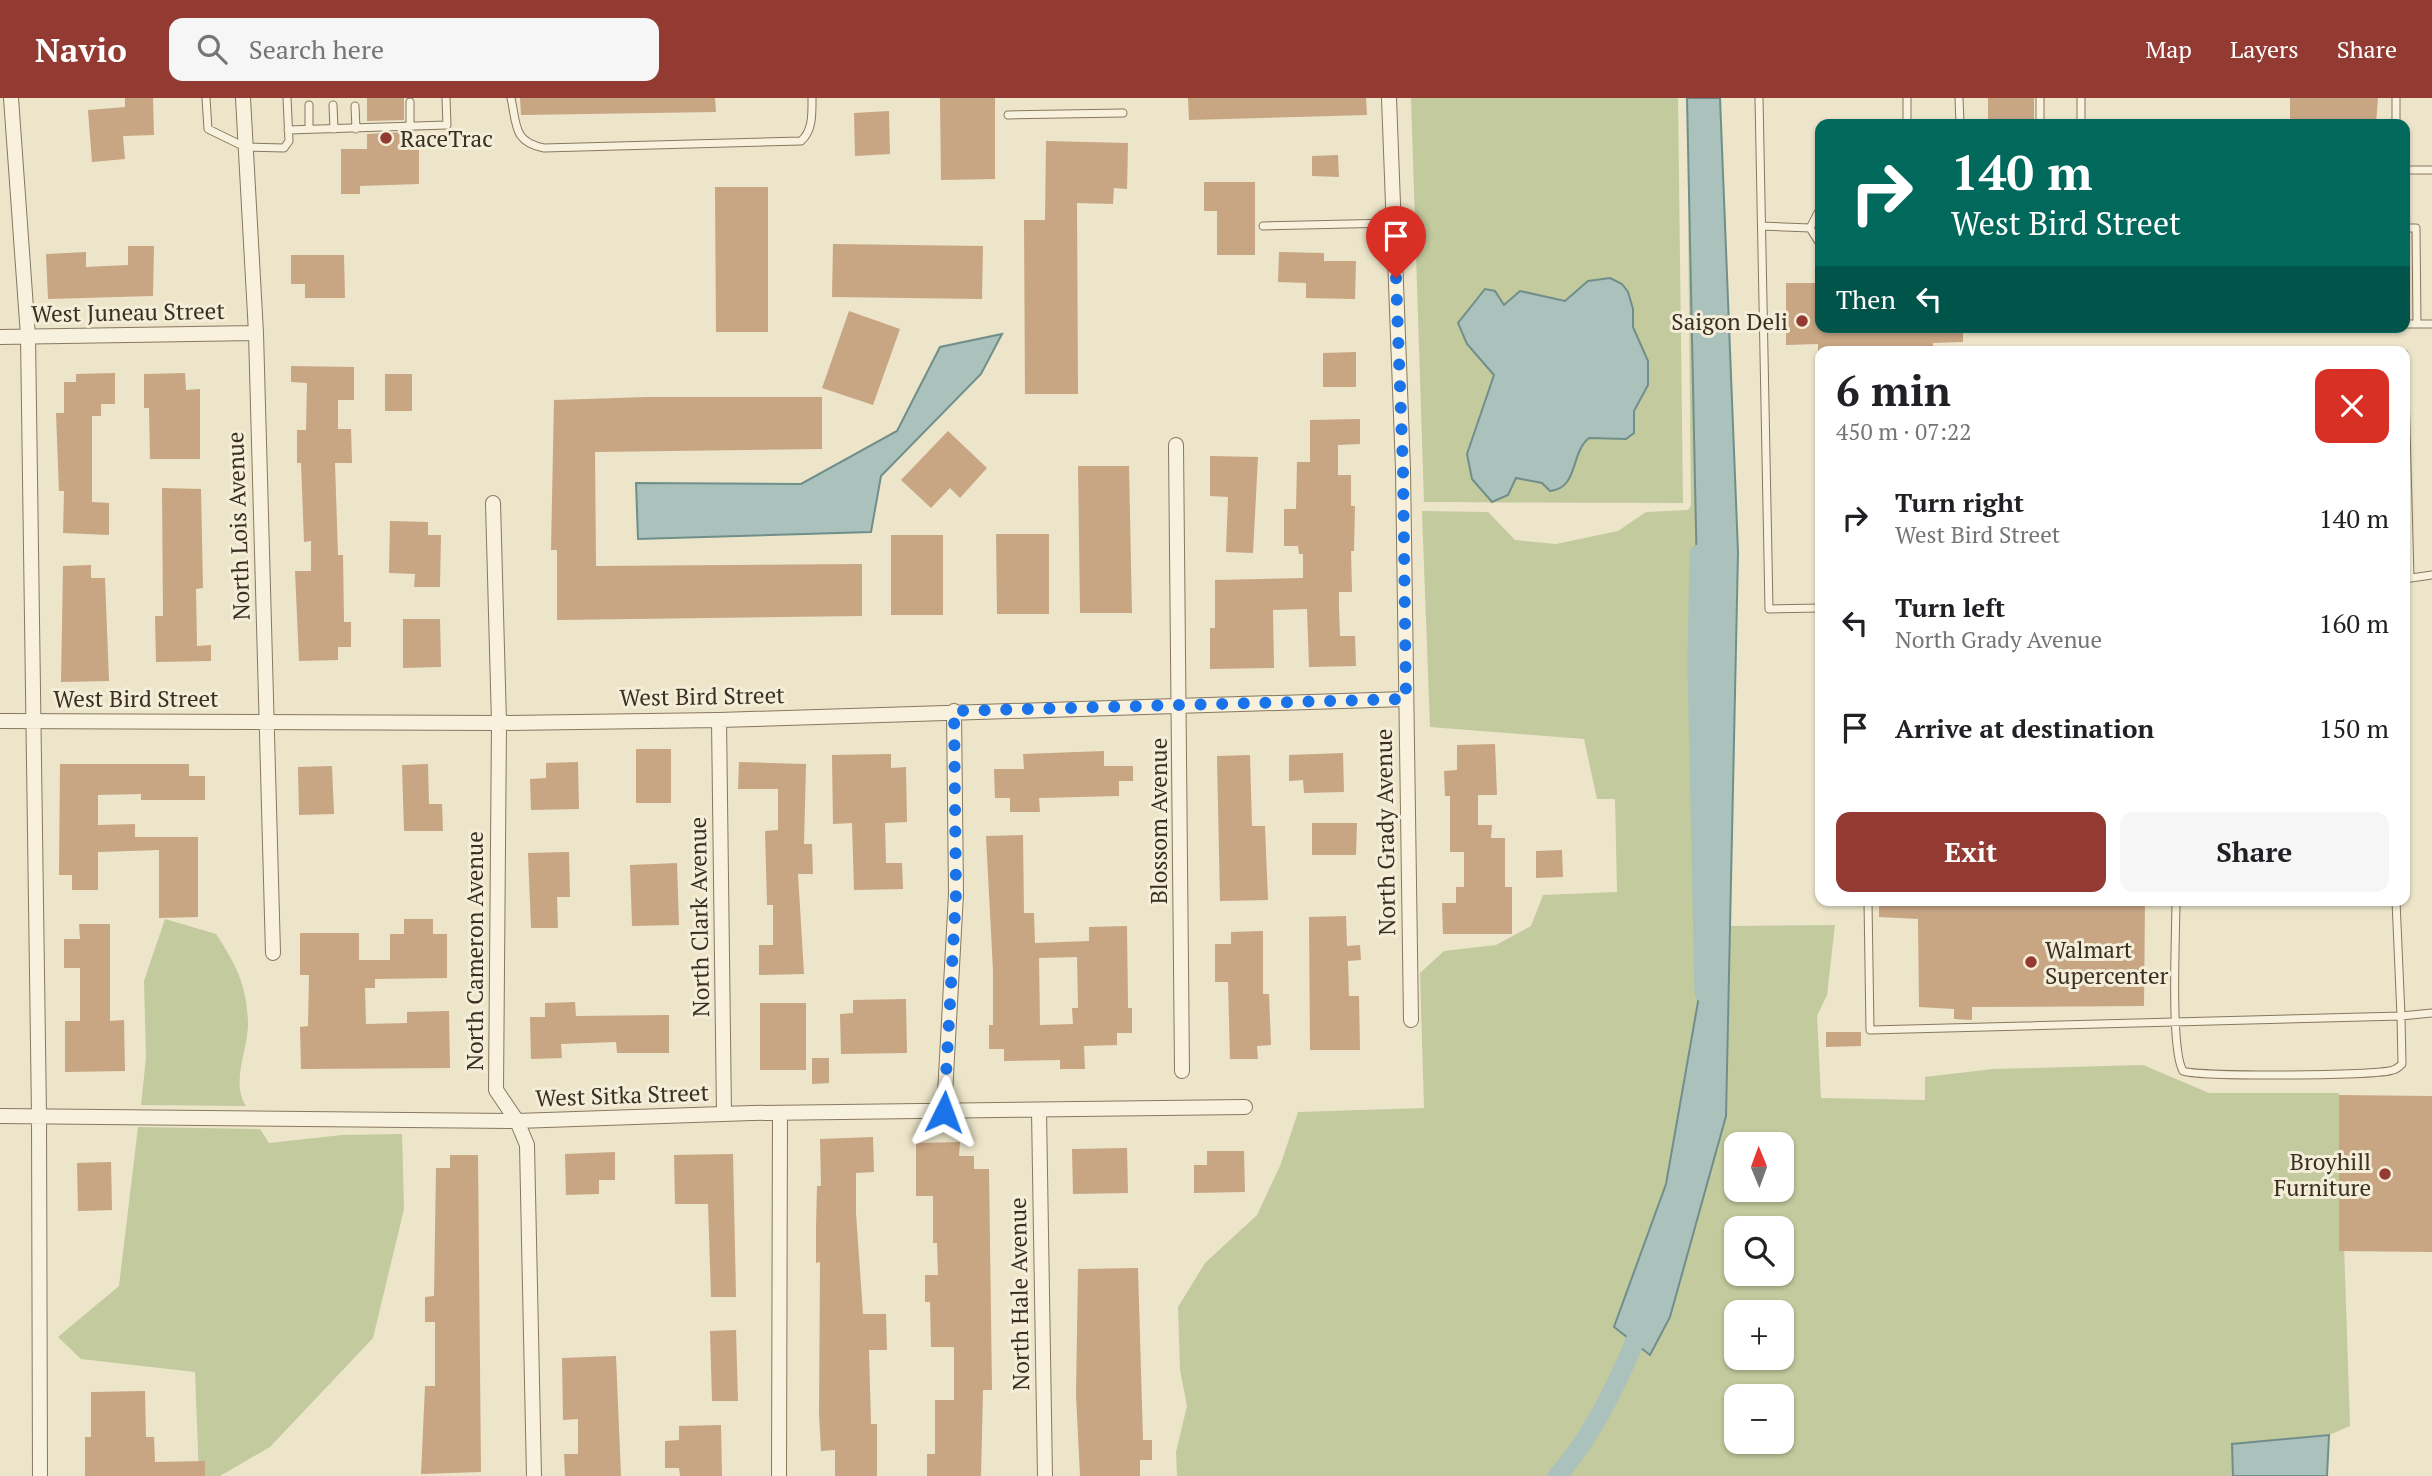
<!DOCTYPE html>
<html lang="en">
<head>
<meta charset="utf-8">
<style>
	body { margin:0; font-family:"PT Serif",serif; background:#f6f6f6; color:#202124; height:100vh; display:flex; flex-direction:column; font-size:26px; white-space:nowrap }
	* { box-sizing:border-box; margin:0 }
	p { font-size:23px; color:#757577 }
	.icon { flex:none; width:38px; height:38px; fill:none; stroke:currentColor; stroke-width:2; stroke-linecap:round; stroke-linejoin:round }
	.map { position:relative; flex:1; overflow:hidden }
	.sheet { position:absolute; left:1815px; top:248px; width:595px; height:560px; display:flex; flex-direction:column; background:#fff; border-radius:14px; box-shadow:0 2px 5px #0004 }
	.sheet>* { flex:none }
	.top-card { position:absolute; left:1815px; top:21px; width:595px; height:214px; border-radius:14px; box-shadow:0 2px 5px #0004; background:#00695c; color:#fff; overflow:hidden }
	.needle { width:46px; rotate:359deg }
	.controls { position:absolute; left:1724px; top:1034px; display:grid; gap:14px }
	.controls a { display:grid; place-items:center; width:70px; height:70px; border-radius:14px; background:#fff; box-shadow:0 2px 5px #0004; font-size:35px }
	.pin { position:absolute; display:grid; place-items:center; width:60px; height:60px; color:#fff; margin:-72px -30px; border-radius:50% 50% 50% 0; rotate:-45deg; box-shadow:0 0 7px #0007 }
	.pin .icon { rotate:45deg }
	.me { position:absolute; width:77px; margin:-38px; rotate:3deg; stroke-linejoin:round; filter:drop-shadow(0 0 5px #0008) }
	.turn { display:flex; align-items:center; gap:24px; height:147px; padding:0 21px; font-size:32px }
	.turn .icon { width:91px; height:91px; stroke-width:2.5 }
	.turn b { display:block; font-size:49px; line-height:60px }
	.then { display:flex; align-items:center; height:66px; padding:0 21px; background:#0003; gap:14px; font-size:26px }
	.round { display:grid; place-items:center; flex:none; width:74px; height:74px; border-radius:14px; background:#f6f6f6 }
	.summary { display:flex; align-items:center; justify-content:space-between; height:119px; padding:0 21px }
	h1 { font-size:42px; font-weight:800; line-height:52px }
	.button { display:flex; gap:14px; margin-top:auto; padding:14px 21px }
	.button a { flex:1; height:80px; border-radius:14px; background:#933a33; color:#fff; font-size:28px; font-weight:800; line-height:80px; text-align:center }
	.button a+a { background:#f6f6f6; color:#202124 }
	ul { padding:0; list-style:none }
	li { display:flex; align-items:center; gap:21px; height:105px; padding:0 21px }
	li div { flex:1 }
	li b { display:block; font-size:26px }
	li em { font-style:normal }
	header { display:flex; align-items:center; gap:42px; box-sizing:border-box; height:98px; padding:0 35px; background:#933a33; color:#fff }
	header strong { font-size:33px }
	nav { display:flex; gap:38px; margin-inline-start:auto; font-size:24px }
	.search { width:490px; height:63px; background:#f6f6f6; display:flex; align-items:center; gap:18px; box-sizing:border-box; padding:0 24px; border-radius:14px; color:#757577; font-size:26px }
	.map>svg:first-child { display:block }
</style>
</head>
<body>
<header>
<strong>Navio</strong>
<div class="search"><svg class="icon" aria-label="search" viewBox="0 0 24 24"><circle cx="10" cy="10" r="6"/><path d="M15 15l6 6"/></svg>Search here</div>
<nav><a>Map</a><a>Layers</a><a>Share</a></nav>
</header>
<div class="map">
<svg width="2432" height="1378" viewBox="0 0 2432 1378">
	<rect width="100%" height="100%" fill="#ece5ca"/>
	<path fill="#c2ca9e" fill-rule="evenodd" d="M1411,0H1678L1683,405L1424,404Z
		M1688,114L1698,449L1705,864L1666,1086L1614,1229L1650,1257L1670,1219L1726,1018L1730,828L1835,827L1827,897L1817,918L1821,1000L1925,1002V979L1993,971L2143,967L2209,995H2339L2350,1328L2329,1337L2232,1346L2233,1378H1177L1176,1354L1187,1308L1180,1272L1178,1209L1205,1165L1257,1117L1280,1068L1298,1014L1424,1010L1420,875L1444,853L1496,847L1531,828L1543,797L1617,794L1615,701H1597L1584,641L1430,629L1422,413L1488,414L1515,442L1556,446L1618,433L1646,414L1688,412L1691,407ZM1736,1046H1782V1092H1736ZM1736,1130H1782V1176H1736ZM1736,1214H1782V1260H1736ZM1736,1298H1782V1344H1736Z
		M165,821L216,836C236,867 246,885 248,923C249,951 230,983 246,1008L141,1007L146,960L144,883Z
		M138,1029L260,1031L269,1045L342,1037L402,1036L404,1111L373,1240L270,1349L220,1378H199L195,1274L81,1261L58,1239L119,1188Z"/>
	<path fill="#aac1bc" stroke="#718f8a" stroke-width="2" d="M1687,0H1720L1738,454L1726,1018L1670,1219L1650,1257L1614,1229L1666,1086L1705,864Z
		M1610,180L1622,186L1628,194L1633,211V229L1648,263V287L1634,313V335L1626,341L1589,340C1570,355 1579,390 1550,393L1542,385L1516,380L1508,397L1492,404L1472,381L1467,356L1494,277L1467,246L1458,225L1485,191L1495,193L1504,207L1520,193L1565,203L1588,183Z
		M1002,236L981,276L881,378L871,434L638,441L636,385L801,386L897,333L940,249Z
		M2329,1337L2327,1378H2233L2232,1346Z"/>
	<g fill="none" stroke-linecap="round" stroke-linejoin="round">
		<path stroke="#aac1bc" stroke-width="19" d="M1699,456L1697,565L1704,895
			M1557,1378C1591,1342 1627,1268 1643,1221"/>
	</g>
	<path fill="#c8a583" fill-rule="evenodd" d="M125,0H153L154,37L123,38L125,61L92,64L88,12L125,9Z
		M367,0H404V22L367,23Z
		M520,0H715L716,14L521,17Z
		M940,0H995V81L941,82Z
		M1188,0H1366L1367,17L1189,22Z
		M1988,0H2034V26H1988Z
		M2290,0H2378L2376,26L2290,24Z
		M889,13L890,56L855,58L854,15Z
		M404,34L405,50H419V86L360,88V96H341V51H367V36Z
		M1046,43L1128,45L1127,91L1114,90L1113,106L1077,105L1078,296H1025L1024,122H1045Z
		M1338,57L1339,79L1312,78V58Z
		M1204,84H1255V157H1217V113H1204Z
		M715,89H768V234H716Z
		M833,146L983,148L982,201L832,199Z
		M128,148H154L153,198L48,201L46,156L86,154V169L128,167Z
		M1279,154L1324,155V163H1356L1355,201L1306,200V185L1278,184Z
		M291,157H344L345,200H305V186H291Z
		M1786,185H1820V229H1963V244L1933,245V254H1818V246L1786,247Z
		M849,213L900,231L873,307L822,290Z
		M1356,254V289H1323V255Z
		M291,268L354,269V302H338V331H351L352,365H335L338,457H343L344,524H351V549H338V562L299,563L295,473H311V443L304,444L301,365H297V332H306L307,285L291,284Z
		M115,275V306H101V318H92V404L109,405V437L63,435L64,393H59L56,315H64V284H76V276Z
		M185,275L186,292L200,291V361H150L149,310H144V276Z
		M385,276H412V313H385Z
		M648,299H822V351L595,354L596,468L862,466V518L557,522V452H551L554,302Z
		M1360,321V346L1338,347V377H1351V408H1355L1354,453H1351L1352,494H1339V510L1340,538H1355L1356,568L1309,569L1307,511L1273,512L1274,570L1210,571V530H1215V482L1303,480V456H1299L1298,448H1284V411H1296L1297,364H1310V322Z
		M948,333L987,370L960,400L950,390L931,410L901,382Z
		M1210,358L1258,359L1253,455L1226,454L1228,399L1210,398Z
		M1078,368H1129L1132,515H1080Z
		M162,390L201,391L203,490L196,491L197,548L211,547V563L156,564L155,518H163Z
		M390,423L428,424V437H441L440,489H414L415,476L389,475Z
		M996,436H1049V516H997Z
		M891,437H943V517H891Z
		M91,467V480H105L109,583L61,584L63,468Z
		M403,521H440L441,569L403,570Z
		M1495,646L1497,697H1478V727H1492L1491,740H1505V789H1512V836H1443L1442,805H1456V789H1464V754H1450V698H1445L1444,673L1457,672V647Z
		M636,651H671V705H636Z
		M1104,653V668H1133V683H1119V698L1039,700L1040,714H1010V700H995L994,671H1024L1023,656Z
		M1343,655L1344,694L1304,695L1303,682L1289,683V657Z
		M891,656V670L906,669L907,724L885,725L886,765H902L903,791L854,792L852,725L833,726L832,657Z
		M1250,657L1252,728H1265L1268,802L1220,803L1217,658Z
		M578,664L579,711L531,712L530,681L546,680V665Z
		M739,664L806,666L804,746H812L813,776H798L804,876L759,877V847H773V807H767L765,733L778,732V691H738Z
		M60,666H189V678H205V702H141V696L98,697V727L135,726V739H198V819L159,820V752L98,754V792H72V777H59Z
		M428,666L429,706H442L443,733H404L402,667Z
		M332,668L334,716L299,717L298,669Z
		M1312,725H1357L1356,757H1312Z
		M1023,737L1024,815H1034L1035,845L1089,843V829L1127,828L1128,910H1132V935H1117V947L1084,948L1085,971H1060V962L1004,963V951H989V927H993V873L986,738ZM1077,859L1078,910H1072L1073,926L1040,927L1039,860Z
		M1562,752L1563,779L1536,780V753Z
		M569,754L570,799H557L558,830H531L528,755Z
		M677,765L679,827L632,828L630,767Z
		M1879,803H2145L2144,908L1972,909V922L1954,921V911L1919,909L1918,821L1879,819Z
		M1346,818L1347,848L1360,847L1361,862L1348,863L1349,898H1359L1360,952H1310L1309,819Z
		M404,821H433V836H447V880L375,881V890H365L366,926L407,925V914L449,913L450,970L301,971L300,929L308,928L309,877H300V835H359V862H390V836H404Z
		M79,826H110V923L124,922L125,973L65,974V923H80V870H64V841H80Z
		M1263,833V896H1269L1271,947L1257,948L1258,961H1230L1228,884H1215V846H1231V834Z
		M906,901L907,955L841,956L840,916L853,915V902Z
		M575,904L576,918L669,917V955H617L616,944L561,946L562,960L531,961L530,919H545V905Z
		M760,905H806V972H760Z
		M1826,934H1861V948L1826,949Z
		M812,960H829V985L812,986Z
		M2339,997L2432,998V1154L2339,1153Z
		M873,1039L874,1074L856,1075V1115L863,1216H886L887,1252H869L871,1326H877V1378H835V1352L821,1353L819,1316L820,1164L816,1165V1129L817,1088H821L820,1041Z
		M960,1044L959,1058H974V1071H989L992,1292H983L981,1378H927V1356H935V1302H954V1249H931L930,1204H925V1177H938L937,1145H933V1098H916V1045Z
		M1127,1050L1128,1095L1073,1096L1072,1051Z
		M1207,1053H1244L1245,1094L1194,1095V1067H1207Z
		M615,1054V1082H599V1096L566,1097L565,1056Z
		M733,1056L736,1199H711L708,1106H675L674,1057Z
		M450,1057H478L481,1374L421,1376L425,1288H435V1224H425V1199L434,1198L436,1070H450Z
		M111,1064L112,1112L78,1113L77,1065Z
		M1138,1170L1143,1342H1152V1362H1140V1378H1080L1076,1297L1078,1171Z
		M736,1232L738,1303H712L710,1233Z
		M616,1258L621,1378H565L564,1356H578V1321L563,1322L562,1260Z
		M145,1293L146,1339H154L155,1364L205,1363V1378H85V1339H91V1294Z
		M721,1327L722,1378H680L679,1370H665V1343L679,1342V1328Z"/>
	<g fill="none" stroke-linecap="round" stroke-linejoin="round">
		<g stroke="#88785f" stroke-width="9">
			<path id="service" d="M206,0L208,31L245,49L284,50L289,43L287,0
				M511,0C517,27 513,44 544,50L801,43C813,33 812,15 812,0
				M1759,0L1769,511L1820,510
				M1907,0V26
				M1959,0L1960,26
				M2040,0V26
				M2081,0V26
				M2396,0V26
				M410,4V29
				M309,7V31
				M333,7L334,31
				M355,8L356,31
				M1008,17L1123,15
				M288,32L447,27L446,0
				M2404,72H2432
				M1263,128L1393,125
				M1762,128L1810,130L1820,146
				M1810,130L1820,111
				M2404,130H2416L2417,226
				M2404,226H2432
				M2404,256L2410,479
				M2404,481L2432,477
				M1868,803L1870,932L2401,918L2402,966C2399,969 2397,971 2393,972C2377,978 2199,979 2183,973C2170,951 2176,835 2176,803
				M2396,803L2401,918L2432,915"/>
		</g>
		<g stroke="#88785f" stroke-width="16">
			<path id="minor" d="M11,0L28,238L39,1017L40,1378
				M243,0L256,235L273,855
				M1389,0L1403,371L1411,922
				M0,239L256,235
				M1176,347L1182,973
				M493,405L499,625L496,992L517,1023L527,1047L534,1378
				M719,622L724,1016
				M0,623L499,625L719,622L1406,601
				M1039,1013L1045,1378
				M944,1014L956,796L954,613
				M0,1018L517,1023L752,1015L1245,1009
				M779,1378L780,1015"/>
		</g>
		<use href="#service" stroke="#f7f1dd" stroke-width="7"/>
		<use href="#minor" stroke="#f7f1dd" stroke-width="14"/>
	</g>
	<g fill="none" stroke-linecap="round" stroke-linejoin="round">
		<path stroke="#1a73e8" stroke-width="12" stroke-dasharray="0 21.6" d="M944,1014L956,796L954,613L1406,601L1403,371L1396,180"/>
	</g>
	<g fill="#933a33" stroke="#f4eed9" stroke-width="2.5">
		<circle cx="386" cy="40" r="7"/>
		<circle cx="1802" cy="223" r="7"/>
		<circle cx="2031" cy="864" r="7"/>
		<circle cx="2385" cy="1076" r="7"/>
	</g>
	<g text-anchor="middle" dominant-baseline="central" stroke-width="6" stroke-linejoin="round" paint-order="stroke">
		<g font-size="23" fill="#3a2f22" stroke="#f4eed9" text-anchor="start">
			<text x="400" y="40">RaceTrac</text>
			<text x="1788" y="223" text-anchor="end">Saigon Deli</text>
			<text x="2045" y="851">Walmart<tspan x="2045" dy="26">Supercenter</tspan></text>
			<text x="2371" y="1063" text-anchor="end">Broyhill<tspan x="2371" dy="26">Furniture</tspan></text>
		</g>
		<g font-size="23" fill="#3a2f22" stroke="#f4eed9">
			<text transform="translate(128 214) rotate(-1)">West Juneau Street</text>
			<text transform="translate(238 428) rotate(-92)">North Lois Avenue</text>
			<text transform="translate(702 598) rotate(-1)">West Bird Street</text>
			<text x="136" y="600">West Bird Street</text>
			<text transform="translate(1158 723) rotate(-90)">Blossom Avenue</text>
			<text transform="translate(1385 734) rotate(-91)">North Grady Avenue</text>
			<text transform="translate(699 819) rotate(-91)">North Clark Avenue</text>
			<text transform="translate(474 853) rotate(-90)">North Cameron Avenue</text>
			<text transform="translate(622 997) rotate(-2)">West Sitka Street</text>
			<text transform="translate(1019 1196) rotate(-91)">North Hale Avenue</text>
		</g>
	</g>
</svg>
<div class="controls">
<a><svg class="needle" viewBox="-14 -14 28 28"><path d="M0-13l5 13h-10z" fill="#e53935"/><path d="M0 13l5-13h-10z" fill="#757577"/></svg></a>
<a><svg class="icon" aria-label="search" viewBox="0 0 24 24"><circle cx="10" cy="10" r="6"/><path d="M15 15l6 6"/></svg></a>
<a>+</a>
<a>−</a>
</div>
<div class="pin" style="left:1396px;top:180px;background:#d93025"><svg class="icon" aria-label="arrive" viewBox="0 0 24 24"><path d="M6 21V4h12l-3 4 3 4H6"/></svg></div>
<svg class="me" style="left:944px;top:1014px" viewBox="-20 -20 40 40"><path d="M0-17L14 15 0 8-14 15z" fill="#1a73e8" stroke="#fff" stroke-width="4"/></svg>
<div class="top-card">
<div class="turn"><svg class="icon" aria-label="right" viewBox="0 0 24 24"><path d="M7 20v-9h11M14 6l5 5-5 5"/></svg><div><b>140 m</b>West Bird Street</div></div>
<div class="then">Then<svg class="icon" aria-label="left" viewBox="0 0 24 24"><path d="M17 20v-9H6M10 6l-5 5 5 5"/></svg></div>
</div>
<section class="sheet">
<div class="summary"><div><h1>6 min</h1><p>450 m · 07:22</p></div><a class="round" style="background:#d93025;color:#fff"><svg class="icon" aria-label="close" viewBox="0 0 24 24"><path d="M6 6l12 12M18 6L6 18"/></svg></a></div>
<ul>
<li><svg class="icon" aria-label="right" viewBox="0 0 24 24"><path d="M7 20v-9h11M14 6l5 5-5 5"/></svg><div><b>Turn right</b><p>West Bird Street</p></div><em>140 m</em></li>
<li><svg class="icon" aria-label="left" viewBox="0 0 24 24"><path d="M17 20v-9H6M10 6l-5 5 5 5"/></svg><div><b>Turn left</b><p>North Grady Avenue</p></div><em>160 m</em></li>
<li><svg class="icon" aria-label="arrive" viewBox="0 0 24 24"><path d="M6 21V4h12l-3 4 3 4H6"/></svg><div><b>Arrive at destination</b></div><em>150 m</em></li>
</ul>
<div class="button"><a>Exit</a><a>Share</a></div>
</section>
</div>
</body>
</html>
